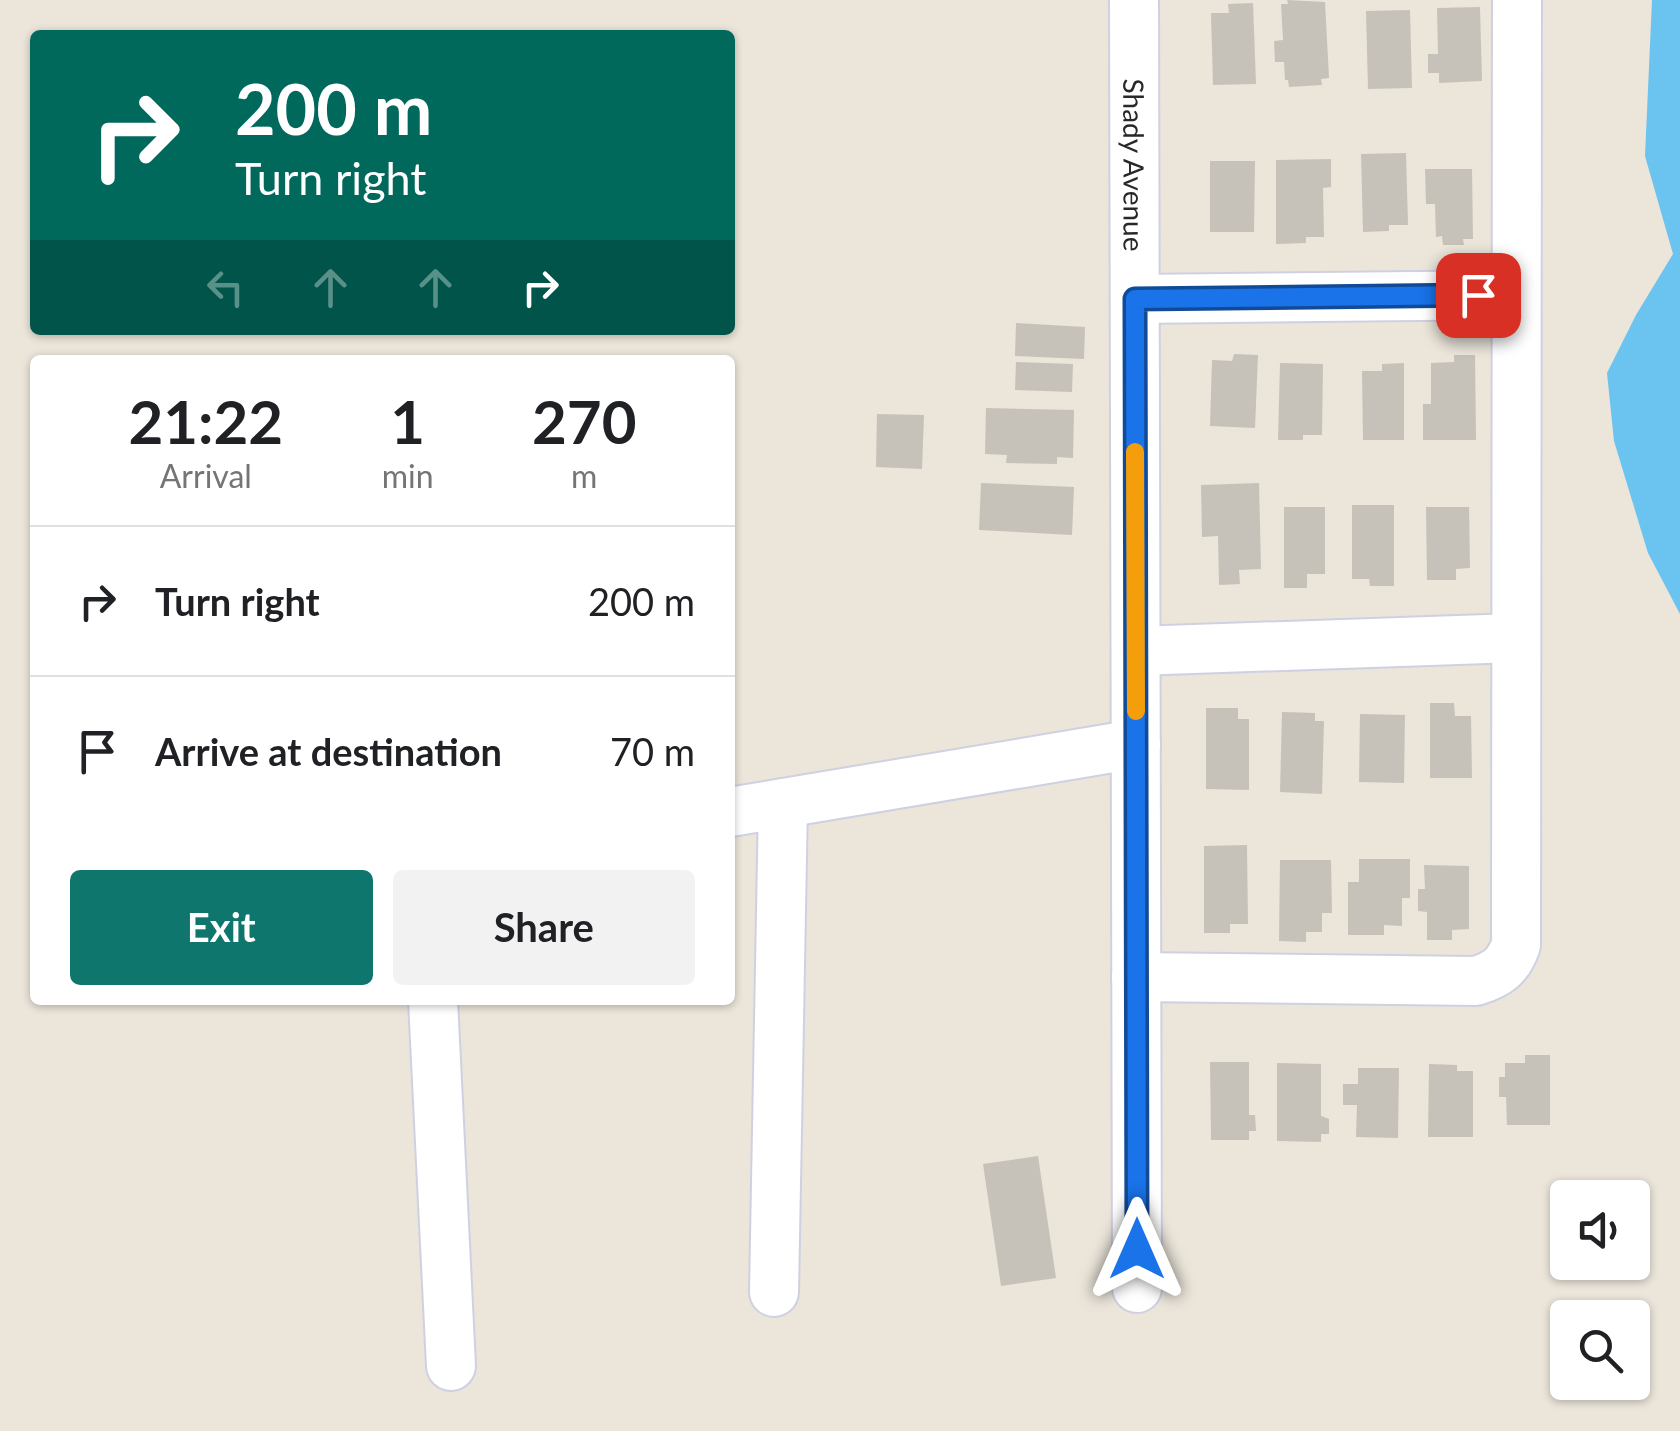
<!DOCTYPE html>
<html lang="en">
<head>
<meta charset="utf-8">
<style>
	body { margin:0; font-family:Lato,sans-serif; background:#f2f2f2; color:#202124; height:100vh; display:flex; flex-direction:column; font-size:38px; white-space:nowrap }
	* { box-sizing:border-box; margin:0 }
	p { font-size:32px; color:#757577 }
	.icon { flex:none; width:55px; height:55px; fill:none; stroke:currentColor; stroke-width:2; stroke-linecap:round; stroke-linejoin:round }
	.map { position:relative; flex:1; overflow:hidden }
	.sheet { position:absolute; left:30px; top:355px; width:705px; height:650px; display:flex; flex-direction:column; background:#fff; border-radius:10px; box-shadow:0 2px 8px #0004 }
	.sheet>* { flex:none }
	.top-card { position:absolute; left:30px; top:30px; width:705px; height:305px; border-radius:10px; box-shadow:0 2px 8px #0004; background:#00695c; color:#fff; overflow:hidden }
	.tools { position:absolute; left:1550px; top:1180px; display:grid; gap:20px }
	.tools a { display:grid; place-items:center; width:100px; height:100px; border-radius:10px; background:#fff; box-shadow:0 2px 8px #0004; font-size:50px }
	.pin { position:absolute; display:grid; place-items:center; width:85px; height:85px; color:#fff; margin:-42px; border-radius:20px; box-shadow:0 5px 15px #0006 }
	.me { position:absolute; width:110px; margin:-55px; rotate:0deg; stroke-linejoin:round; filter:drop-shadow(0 0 8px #0008) }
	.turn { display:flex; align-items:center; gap:35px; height:210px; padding:0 40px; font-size:45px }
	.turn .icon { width:130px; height:130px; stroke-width:2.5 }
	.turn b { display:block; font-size:70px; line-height:85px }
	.lanes { display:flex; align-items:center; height:95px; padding:0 40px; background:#0003; justify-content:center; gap:50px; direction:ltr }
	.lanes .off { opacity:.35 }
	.eta { display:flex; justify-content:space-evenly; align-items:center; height:170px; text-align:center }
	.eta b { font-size:60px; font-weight:700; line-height:70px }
	.primary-button { display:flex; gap:20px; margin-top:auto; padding:20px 40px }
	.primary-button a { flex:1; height:115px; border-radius:10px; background:#0f766e; color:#fff; font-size:40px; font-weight:700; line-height:115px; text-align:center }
	.primary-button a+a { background:#f2f2f2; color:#202124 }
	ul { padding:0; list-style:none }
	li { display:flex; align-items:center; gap:30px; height:150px; padding:0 40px; border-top:2px solid #e0e0e0 }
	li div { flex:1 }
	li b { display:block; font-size:38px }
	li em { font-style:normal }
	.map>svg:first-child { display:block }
</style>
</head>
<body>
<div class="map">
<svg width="1680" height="1431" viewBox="0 0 1680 1431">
	<rect width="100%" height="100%" fill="#ebe5da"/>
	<path fill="#6bc3ef" d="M1652,0H1680V614L1648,553L1614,441L1607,373L1636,315L1673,254L1645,156Z"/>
	<path fill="#c6c2ba" d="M1287,0L1325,2L1329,78L1321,79L1322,85L1289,87L1288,80H1285L1284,62H1275L1274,41L1283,40L1281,4H1288Z
		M1253,3L1256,84L1213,85L1211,13H1229L1228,4Z
		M1480,7L1482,81L1439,83V73H1428V54H1438L1437,8Z
		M1410,10L1412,88L1368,89L1366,11Z
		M1406,153L1408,225H1389V231L1363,232L1361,154Z
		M1331,159V187L1323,188L1324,237H1306V243L1276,244V160Z
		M1210,161H1255L1254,232H1210Z
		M1425,169H1472L1473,239H1463L1464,245H1443L1442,236L1436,237L1435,204H1426Z
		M1016,323L1085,327L1084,359L1015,356Z
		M1234,354L1258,355L1255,428L1210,426L1212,360L1232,361Z
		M1454,355H1475L1476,440H1423V404H1431V363L1454,362Z
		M1016,362L1073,364L1072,392L1015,390Z
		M1280,363L1323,364L1322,435H1303V440H1278Z
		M1404,363V440H1363L1362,371H1382V364Z
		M986,408L1074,410L1073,458L1057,457V464L1006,463L1007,455L985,454Z
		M877,414L924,415L922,469L876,467Z
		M981,483L1074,487L1072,535L979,530Z
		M1259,483L1261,569L1239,570L1240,584L1219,585L1218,536L1202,537L1201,485Z
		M1352,505H1394V586H1370L1369,579H1352Z
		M1284,507H1325V574H1307V588H1284Z
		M1426,507H1469L1470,568L1456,569V580H1427Z
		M1430,703H1454L1455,716H1471L1472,778H1430Z
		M1206,708H1238V719H1249V790L1206,789Z
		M1282,712L1315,713V721H1324L1322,794L1280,792Z
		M1360,714L1405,715L1404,783L1359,782Z
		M1247,845L1248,924H1230V933H1204V846Z
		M1359,859H1410V898H1402V926L1384,925V935H1348V882H1359Z
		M1280,860H1331L1332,913H1322V932H1306V942L1279,941Z
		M1424,865L1469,866V929L1452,930V940H1427V912L1418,911V889H1425Z
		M1525,1055H1550V1125H1507L1506,1097H1499V1077H1505V1063H1525Z
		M1210,1062H1249V1115H1255L1256,1131H1249V1140H1211Z
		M1277,1063L1321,1064V1116L1329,1119V1134H1321V1142L1277,1141Z
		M1429,1064L1457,1065V1071H1473V1137H1428Z
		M1358,1068H1399L1398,1138L1356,1137L1357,1105H1343V1084H1358Z
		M1038,1156L1056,1278L1001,1286L983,1164Z"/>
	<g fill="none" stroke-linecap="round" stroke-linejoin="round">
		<g stroke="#cfd1e2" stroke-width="52">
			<g id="minor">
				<path id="s1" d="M1134,0L1137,1288"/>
				<path d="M1135,299L1516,295"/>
				<path d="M1136,651L1516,638"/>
				<path d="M730,812L1136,744"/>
				<path d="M1136,977L1476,981C1498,974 1508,967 1516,945L1517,0"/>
				<path d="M433,1000L451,1366"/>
				<path d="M774,1292L783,803"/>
			</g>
		</g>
		<use href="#minor" stroke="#fff" stroke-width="48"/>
	</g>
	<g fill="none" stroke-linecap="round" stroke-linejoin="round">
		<g stroke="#114b97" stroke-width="25">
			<path id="route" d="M1137,1249L1135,299L1478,295"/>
		</g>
		<use href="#route" stroke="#1a73e8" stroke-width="18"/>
		<path stroke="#f59e0b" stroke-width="18" d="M1135,452L1136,711"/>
	</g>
	<g text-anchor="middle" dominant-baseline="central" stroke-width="10" stroke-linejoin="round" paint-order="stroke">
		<g font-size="28" fill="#282828" stroke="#fff">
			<text stroke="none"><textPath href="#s1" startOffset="165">Shady Avenue</textPath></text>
		</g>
	</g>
</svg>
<div class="tools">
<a><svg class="icon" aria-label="sound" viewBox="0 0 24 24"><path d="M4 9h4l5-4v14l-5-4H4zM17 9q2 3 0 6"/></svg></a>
<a><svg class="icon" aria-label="search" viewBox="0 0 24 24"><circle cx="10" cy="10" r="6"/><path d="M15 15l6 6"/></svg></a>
</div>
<div class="pin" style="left:1478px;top:295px;background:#d93025"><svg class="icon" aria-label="arrive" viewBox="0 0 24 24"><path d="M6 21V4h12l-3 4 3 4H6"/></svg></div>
<svg class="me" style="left:1137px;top:1249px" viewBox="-20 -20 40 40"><path d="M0-17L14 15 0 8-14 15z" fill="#1a73e8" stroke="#fff" stroke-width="4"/></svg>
<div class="top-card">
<div class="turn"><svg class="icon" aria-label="right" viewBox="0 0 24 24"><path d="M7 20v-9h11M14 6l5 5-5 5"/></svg><div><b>200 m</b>Turn right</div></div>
<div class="lanes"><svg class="icon off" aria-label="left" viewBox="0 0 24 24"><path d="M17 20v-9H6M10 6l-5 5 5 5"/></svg><svg class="icon off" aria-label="ahead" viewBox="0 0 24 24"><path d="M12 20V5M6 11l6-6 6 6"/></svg><svg class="icon off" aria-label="ahead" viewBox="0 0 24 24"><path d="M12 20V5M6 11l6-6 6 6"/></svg><svg class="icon" aria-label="right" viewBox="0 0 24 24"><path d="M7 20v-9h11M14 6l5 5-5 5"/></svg></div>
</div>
<section class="sheet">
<div class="eta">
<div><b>21:22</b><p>Arrival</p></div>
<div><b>1</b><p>min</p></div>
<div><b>270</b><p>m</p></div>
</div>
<ul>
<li><svg class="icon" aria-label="right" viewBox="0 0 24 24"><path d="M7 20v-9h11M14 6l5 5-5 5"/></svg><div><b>Turn right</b></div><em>200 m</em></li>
<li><svg class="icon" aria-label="arrive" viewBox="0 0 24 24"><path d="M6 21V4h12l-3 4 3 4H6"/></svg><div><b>Arrive at destination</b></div><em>70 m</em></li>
</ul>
<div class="primary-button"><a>Exit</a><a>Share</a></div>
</section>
</div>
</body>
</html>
